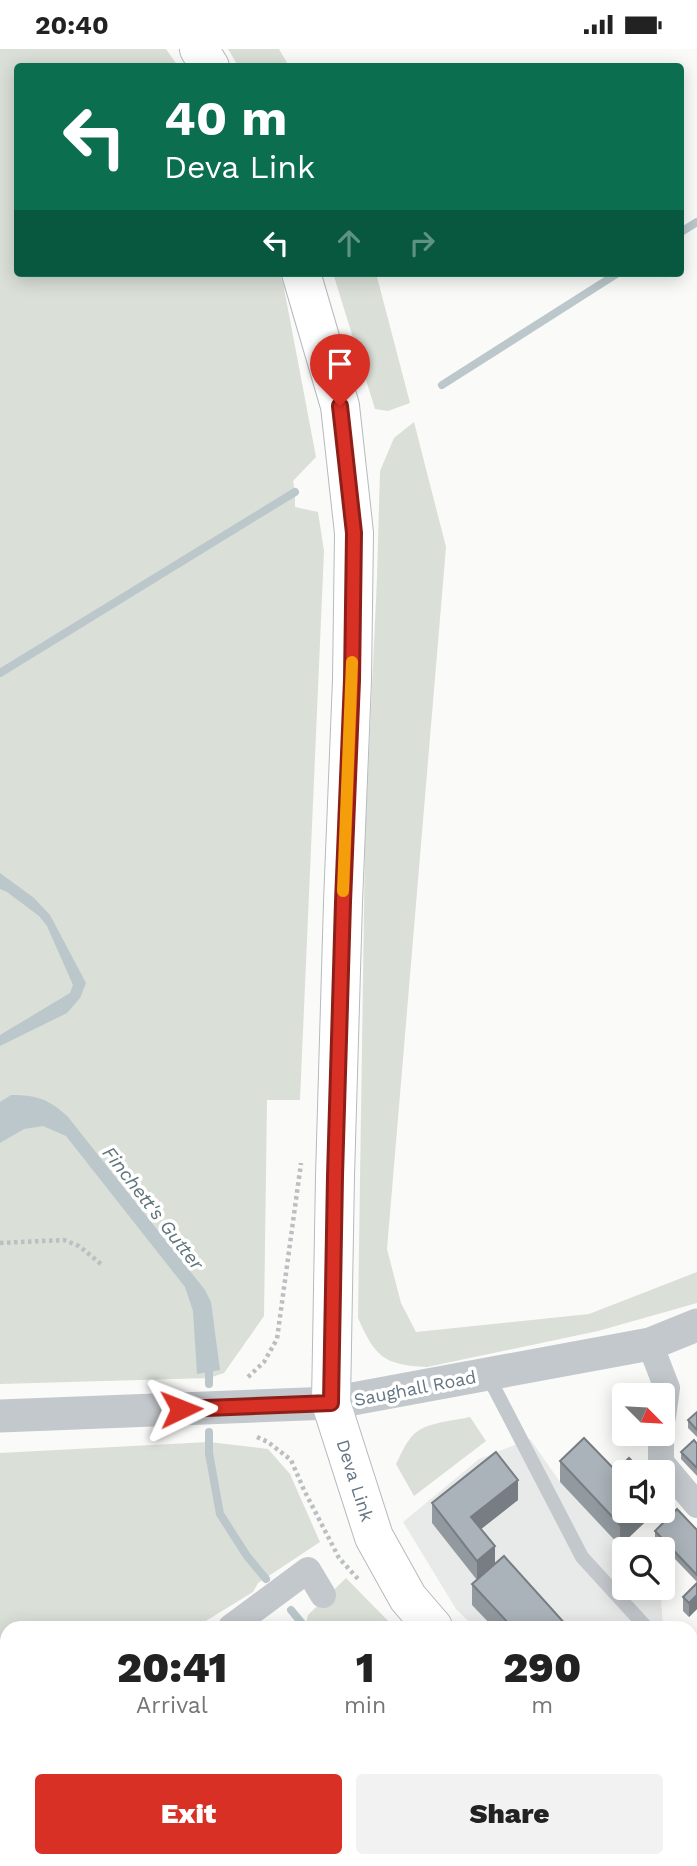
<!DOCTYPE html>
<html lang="en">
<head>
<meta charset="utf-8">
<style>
	body { margin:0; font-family:"Work Sans",sans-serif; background:#f2f2f2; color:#222; height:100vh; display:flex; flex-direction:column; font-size:26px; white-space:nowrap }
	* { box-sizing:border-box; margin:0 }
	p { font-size:23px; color:#767676 }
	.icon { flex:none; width:38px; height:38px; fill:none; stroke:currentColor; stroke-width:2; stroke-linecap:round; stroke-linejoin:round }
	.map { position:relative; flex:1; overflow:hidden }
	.side { position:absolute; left:0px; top:1572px; width:698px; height:247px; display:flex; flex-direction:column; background:#fff; border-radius:21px 21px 0 0; box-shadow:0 4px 18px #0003 }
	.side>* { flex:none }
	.guide { position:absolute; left:14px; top:14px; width:670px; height:214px; border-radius:7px; box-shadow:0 4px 18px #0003; background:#0b6e4f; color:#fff; overflow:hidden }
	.needle { width:46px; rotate:114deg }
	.tools { position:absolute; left:612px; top:1334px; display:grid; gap:14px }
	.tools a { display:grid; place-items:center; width:63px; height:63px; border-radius:7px; background:#fff; box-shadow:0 4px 18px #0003; font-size:35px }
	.pin { position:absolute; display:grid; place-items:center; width:60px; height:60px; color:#fff; margin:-72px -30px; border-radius:50% 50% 50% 0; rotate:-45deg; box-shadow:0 0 7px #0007 }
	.pin .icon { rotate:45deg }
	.me { position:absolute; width:77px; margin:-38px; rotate:88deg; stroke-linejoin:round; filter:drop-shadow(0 0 5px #0008) }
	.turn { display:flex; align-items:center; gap:24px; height:147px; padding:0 35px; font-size:32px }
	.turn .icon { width:91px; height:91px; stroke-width:2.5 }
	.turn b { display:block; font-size:49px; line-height:60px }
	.lanes { display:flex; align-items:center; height:66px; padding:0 35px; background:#0003; justify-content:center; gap:35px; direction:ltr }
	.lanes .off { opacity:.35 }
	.eta { display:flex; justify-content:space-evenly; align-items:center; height:119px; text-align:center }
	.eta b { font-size:42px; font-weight:800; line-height:49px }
	.cta { display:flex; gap:14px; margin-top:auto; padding:14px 35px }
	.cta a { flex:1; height:80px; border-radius:7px; background:#d93025; color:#fff; font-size:28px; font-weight:800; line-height:80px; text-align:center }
	.cta a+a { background:#f2f2f2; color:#222 }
	.status { display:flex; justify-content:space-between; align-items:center; height:49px; padding:0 35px; background:#fff; direction:ltr }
	.status svg { height:19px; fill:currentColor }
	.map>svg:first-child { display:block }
</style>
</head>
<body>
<div class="status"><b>20:40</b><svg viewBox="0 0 49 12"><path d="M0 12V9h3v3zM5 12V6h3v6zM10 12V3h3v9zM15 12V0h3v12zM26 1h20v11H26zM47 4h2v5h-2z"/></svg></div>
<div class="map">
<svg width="697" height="1817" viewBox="0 0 697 1817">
	<rect width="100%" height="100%" fill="#fafaf8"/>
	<path fill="#e8e9e9" d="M530,1390L560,1433L625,1503V1538H652L661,1550L663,1578H474L456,1560L403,1473L479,1410Z
		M691,1618L697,1624V1813L691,1807Z"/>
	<path fill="#dadfd7" d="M0,0H166L178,17L18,18V224H279L283,234L316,408L293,432L295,443V458L318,463L324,502L300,1051H267L264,1267L224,1324L209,1329L0,1335Z
		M228,0H279L289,17H238Z
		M333,224H376L410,354L388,362L375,360Z
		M414,373L446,498L387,1200L401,1254L416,1283L589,1265L697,1223V1254L598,1282L427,1318C384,1316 375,1308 358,1269L365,793L377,529L380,422L394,389Z
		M470,1368L486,1392L414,1447L396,1415C401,1405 406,1393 414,1385C427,1373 453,1372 470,1368Z
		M209,1393L268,1400L290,1425L320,1493L258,1534L253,1543L196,1578H7V1688L0,1692V1404Z
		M346,1529L394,1578H305L308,1566Z
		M492,1811H607L613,1817H495Z"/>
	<path fill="#bbc7cb" d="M0,824L34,849L50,866L86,934L80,949L67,964L0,997V986L70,944L73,936L47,877L39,867L7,843L0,840Z
		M11,1046C37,1046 49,1050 68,1068L205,1241L211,1253L220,1321L197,1325L193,1262L185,1238L66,1087L43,1077L24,1080L0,1094V1053Z"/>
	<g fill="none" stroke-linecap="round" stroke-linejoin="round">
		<path stroke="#bbc7cb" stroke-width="8" d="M681,183L697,173
			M442,336L618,224
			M0,624L295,443
			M209,1335V1314
			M209,1383V1404L220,1465L247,1507L266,1530
			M291,1561L305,1578
			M492,1811L495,1817"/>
		<g stroke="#b5babe" stroke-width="40">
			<g id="primary">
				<path d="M199,0L210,18"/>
				<path id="s1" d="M301,224L340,357L354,484L352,631L343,853L335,1127L331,1354L374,1488L408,1549L433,1578"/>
				<path d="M635,1811L640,1817"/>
			</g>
		</g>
		<path stroke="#bbbfc2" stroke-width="4.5" stroke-dasharray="3.5 3.5" stroke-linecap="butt" d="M0,1194L64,1191L79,1197L101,1215
			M248,1328L264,1313L277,1290L301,1114
			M257,1388L268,1393L291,1411L304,1441L339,1509L359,1531"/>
		<path stroke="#c3c8cc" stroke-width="14" d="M487,1325L582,1508L646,1578
			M691,1628L697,1635"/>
		<path stroke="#c3c8cc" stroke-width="26" d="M650,1295L667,1339L663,1368
			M661,1384V1413L697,1456
			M231,1578L308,1521L323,1546
			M0,1712L7,1709"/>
		<path stroke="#c3c8cc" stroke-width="33" d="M0,1367L331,1354L650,1295L697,1276"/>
		<use href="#primary" stroke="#fff" stroke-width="38"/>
	</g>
	<path fill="#929a9f" d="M697,1363V1388L688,1379V1371Z
		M697,1395V1427L681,1410V1403Z
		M560,1412L616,1422L642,1423L620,1497L560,1433Z
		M518,1451L481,1480L495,1515L568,1578H493L472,1556V1535L477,1531L432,1474V1454Z
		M697,1481V1533L655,1489V1482Z
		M697,1534V1560L689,1568L683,1562V1548Z
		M7,1755V1780L0,1770V1759Z
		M288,1811H350L337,1817H290Z"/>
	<path fill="#777d82" d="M518,1431V1451L471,1488V1468Z
		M636,1461H658L620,1497V1476Z
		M495,1497V1518L477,1532V1512Z
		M697,1546V1560L689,1568V1554Z
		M317,1811H350L337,1817H304Z"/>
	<path fill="#aab3b9" stroke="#777d82" stroke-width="2" d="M697,1363V1381L688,1371Z
		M584,1389L616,1422L629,1409L642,1423H625V1461H636L620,1476L560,1412Z
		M694,1391L697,1395V1419L681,1403Z
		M496,1403L518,1431L471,1468L495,1497L477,1512L432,1454Z
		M677,1460L697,1481V1526L655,1482Z
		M504,1507L568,1578H512L472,1535Z
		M697,1534V1546L689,1554L683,1548Z
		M7,1755V1773L0,1762V1759Z
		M277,1811H283L285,1817H273L271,1813Z
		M294,1811H317L304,1817H297Z
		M435,1811H452L455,1817H423Z"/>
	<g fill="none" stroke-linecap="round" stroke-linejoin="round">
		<g stroke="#8d1f18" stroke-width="18">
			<path id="route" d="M181,1360L331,1354L335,1127L343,853L352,631L354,484L340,357"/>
		</g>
		<use href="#route" stroke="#d93025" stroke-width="12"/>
		<path stroke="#f59e0b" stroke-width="12" d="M343,842L352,613"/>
	</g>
	<g text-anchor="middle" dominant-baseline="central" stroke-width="7" stroke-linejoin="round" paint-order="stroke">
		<g font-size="18" fill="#657683" stroke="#fff">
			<text transform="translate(415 1339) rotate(-11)">Saughall Road</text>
			<text stroke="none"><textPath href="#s1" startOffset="1218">Deva Link</textPath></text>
		</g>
		<g font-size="19" font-style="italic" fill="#60757c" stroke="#fff">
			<text transform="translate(153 1159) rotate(52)">Finchett's Gutter</text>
		</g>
	</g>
</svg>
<div class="tools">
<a><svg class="needle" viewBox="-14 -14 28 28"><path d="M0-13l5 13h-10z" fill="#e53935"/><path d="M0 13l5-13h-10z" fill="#767676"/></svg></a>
<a><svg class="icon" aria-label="sound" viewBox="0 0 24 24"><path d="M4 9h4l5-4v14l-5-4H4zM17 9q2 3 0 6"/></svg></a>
<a><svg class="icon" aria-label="search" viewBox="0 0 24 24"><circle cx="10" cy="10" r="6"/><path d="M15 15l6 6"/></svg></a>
</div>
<div class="pin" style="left:340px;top:357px;background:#d93025"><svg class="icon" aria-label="arrive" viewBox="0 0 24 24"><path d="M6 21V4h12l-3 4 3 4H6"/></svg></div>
<svg class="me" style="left:181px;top:1360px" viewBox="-20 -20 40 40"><path d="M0-17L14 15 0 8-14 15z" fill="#d93025" stroke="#fff" stroke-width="4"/></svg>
<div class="guide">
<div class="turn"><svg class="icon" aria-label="left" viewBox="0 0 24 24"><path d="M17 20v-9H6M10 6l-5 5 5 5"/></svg><div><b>40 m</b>Deva Link</div></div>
<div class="lanes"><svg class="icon" aria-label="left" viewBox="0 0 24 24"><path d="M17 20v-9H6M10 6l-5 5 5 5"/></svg><svg class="icon off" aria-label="ahead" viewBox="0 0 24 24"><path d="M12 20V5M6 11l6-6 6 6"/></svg><svg class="icon off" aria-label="right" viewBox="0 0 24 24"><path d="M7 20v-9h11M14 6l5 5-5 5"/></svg></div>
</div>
<section class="side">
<div class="eta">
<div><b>20:41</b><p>Arrival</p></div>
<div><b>1</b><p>min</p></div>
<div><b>290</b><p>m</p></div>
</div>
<div class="cta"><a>Exit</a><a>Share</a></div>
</section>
</div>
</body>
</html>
